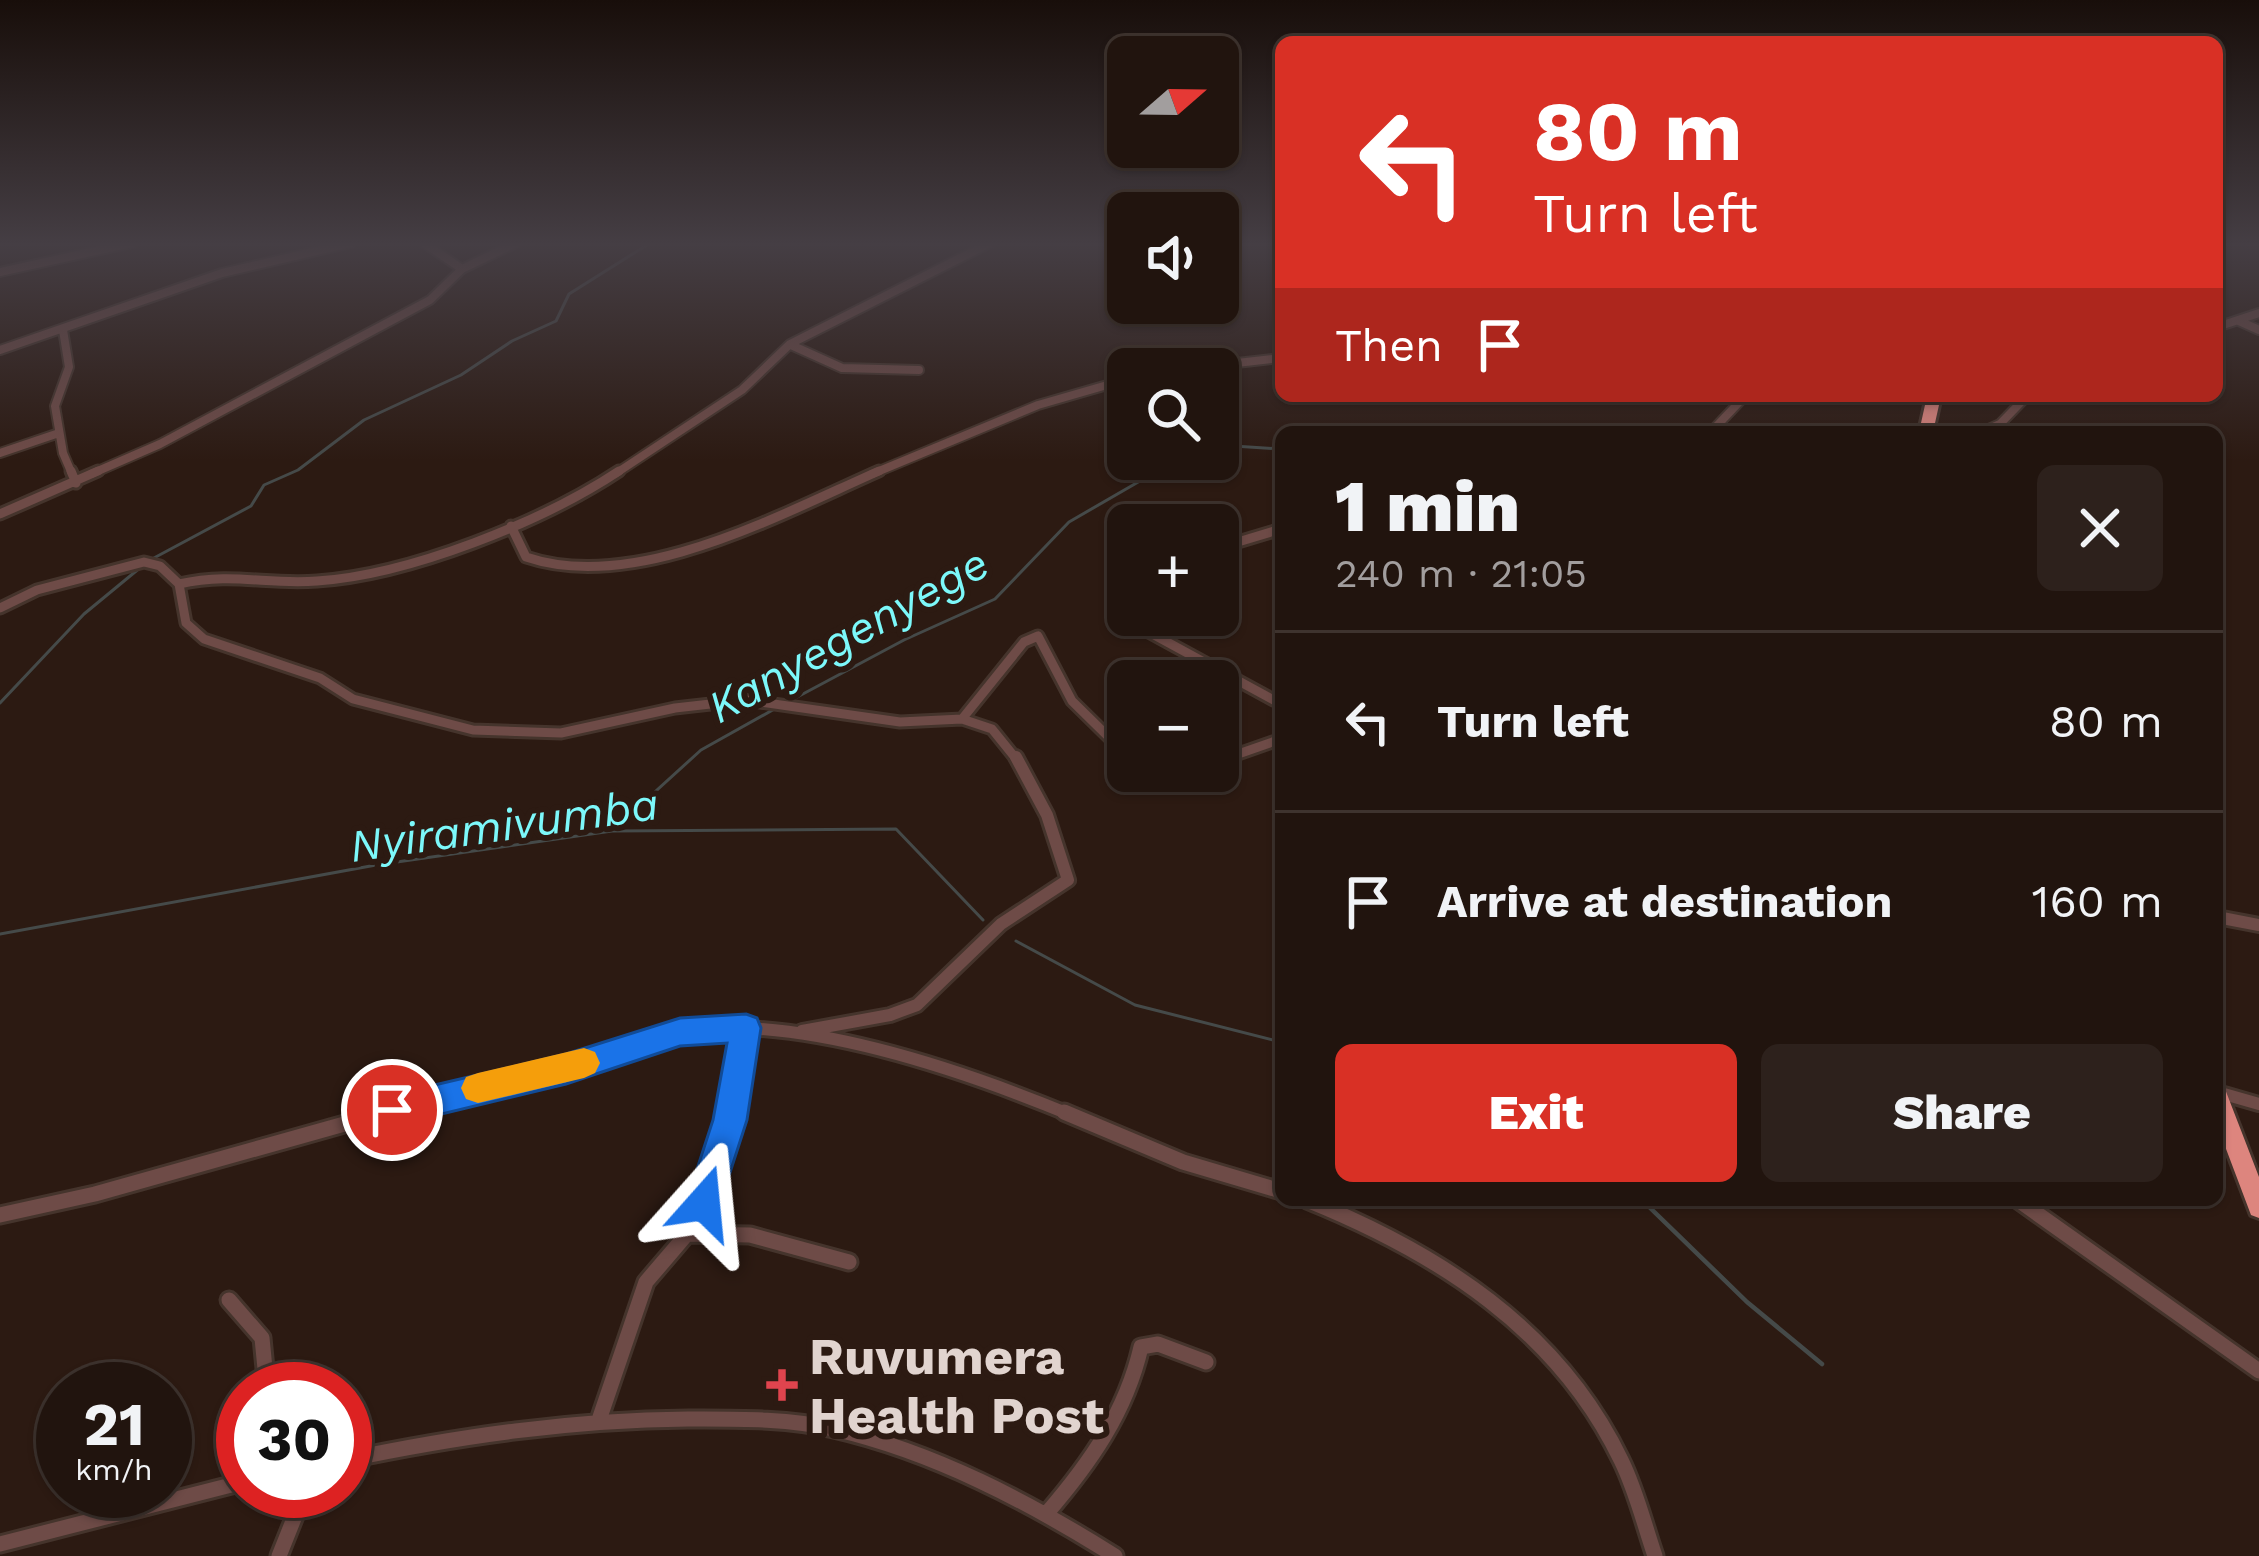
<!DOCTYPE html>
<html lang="en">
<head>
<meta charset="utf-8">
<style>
	body { margin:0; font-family:"Work Sans",sans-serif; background:#2d211c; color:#f1f3f6; height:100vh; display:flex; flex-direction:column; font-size:45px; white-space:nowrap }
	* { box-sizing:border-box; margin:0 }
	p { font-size:39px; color:#a29e9e }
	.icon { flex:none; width:66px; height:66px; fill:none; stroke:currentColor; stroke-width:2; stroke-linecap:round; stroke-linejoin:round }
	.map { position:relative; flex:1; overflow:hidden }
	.panel { position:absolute; left:1275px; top:426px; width:948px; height:780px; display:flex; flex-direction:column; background:#21140e; border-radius:18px; box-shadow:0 3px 9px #0004,0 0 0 3px #3e332e }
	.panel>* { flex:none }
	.hud { position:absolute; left:1275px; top:36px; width:948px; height:366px; border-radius:18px; box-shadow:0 3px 9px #0004,0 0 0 3px #3e332e; background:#d93025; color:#fff; overflow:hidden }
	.needle { width:78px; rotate:70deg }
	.fabs { position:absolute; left:1107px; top:36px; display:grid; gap:24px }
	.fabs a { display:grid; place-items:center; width:132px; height:132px; border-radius:18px; background:#21140e; box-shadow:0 3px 9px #0004,0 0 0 3px #3e332e; font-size:60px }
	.speed { position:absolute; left:36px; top:1362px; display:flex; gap:24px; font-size:60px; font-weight:700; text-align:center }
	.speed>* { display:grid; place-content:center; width:156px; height:156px; border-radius:50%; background:#21140e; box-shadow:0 3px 9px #0004,0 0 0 3px #3e332e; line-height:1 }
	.speed small { font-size:30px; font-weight:400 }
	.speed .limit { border:18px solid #d22; background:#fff; color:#111 }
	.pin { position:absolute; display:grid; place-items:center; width:102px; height:102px; color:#fff; margin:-51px; border:6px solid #fff; border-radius:50%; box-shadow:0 3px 12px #0007 }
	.me { position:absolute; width:132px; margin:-66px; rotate:18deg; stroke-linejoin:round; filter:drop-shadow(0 0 9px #0008) }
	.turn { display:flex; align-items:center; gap:42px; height:252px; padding:0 60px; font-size:54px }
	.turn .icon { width:156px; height:156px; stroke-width:2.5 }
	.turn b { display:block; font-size:84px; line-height:102px }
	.then { display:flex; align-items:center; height:114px; padding:0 60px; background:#0003; gap:24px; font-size:45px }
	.round { display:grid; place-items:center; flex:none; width:126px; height:126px; border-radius:18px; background:#2d211c }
	.head { display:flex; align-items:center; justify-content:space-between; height:204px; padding:0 60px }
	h1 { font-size:72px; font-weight:800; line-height:90px }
	.button { display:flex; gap:24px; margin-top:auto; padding:24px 60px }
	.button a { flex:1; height:138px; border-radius:18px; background:#d93025; color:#fff; font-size:48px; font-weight:800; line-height:138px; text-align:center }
	.button a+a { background:#2d211c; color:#f1f3f6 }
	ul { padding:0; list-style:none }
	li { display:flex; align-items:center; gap:36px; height:180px; padding:0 60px; border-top:3px solid #3e332e }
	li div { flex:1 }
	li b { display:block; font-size:45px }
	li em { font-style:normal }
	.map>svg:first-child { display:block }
</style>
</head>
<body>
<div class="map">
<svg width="2259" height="1556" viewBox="0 0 2259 1556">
	<rect width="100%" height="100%" fill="#2c1a12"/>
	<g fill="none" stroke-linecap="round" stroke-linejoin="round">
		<path stroke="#454a49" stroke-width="3" d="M1516,432L1521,431
			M1218,445L1281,449
			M152,559L251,506L264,485L298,470L364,420L461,375L512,341L556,321L569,294L650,243
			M0,703L84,614L141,567
			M786,703L904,640L995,599L1069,522L1178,459
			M613,830L701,750L778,707
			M0,934L376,865L612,831L896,829L983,920
			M1016,941L1135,1005L1281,1042"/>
		<path stroke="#454a49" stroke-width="4.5" d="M1642,1200L1747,1302L1822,1364"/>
		<g stroke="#45342c" stroke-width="12">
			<path id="street-far3" d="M462,269L516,243
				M0,272L132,243
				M2239,321L2259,330
				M2217,327L2259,313
				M63,330L69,367L55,406L63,453L72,474
				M791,345L842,368L919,370
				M0,350L222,273L351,243
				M1184,369L1281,358
				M1711,432L1745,396
				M1982,432L2000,424L2027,396
				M0,453L59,433
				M91,474L160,444L430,300L462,269L424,243
				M615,474L742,390L790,344L990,243
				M872,474L1038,405L1128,379"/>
		</g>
		<g stroke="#45342c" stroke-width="15">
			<path id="street-far2" d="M71,471L76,483
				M0,514L98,471
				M511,526L526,557C635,594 779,515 879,471
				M1218,548L1281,529
				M1128,581L1115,604L1123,618L1281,704
				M179,584L186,623L204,639L320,678L353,699L473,730L561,733L675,708L746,700L900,722L962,719L992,729L1017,760
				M0,608L37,590L144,562L160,566L179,584C234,572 266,585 317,581C409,575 542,522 619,471
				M962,719L1024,642L1038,636L1072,701L1128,756
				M1221,760L1281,739"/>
		</g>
		<g stroke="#45342c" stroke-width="18">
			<path id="street-far1" d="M1218,761L1230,757
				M2217,917L2259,925
				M802,1031L890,1015L917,1005L1001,924L1068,880L1047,815L1016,757
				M2217,1092L2259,1104
				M376,1115C439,1098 502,1085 564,1069C615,1056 663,1030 715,1028C826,1024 969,1073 1071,1115
				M731,1115L746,1028"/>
		</g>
		<g stroke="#45342c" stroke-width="21">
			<path id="street" d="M1064,1112L1183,1162L1281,1191
				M1307,1200C1438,1253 1558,1329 1621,1460C1636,1490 1644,1524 1655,1556
				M2018,1200L2259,1371
				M0,1215L95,1194L387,1112
				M687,1234L750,1235L849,1262
				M229,1300L262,1338L267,1389
				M599,1420L646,1282L687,1234L704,1203L731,1112
				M345,1460C460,1436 571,1420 688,1419C735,1419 788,1418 834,1429C934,1452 1029,1502 1115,1556
				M1047,1513C1090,1463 1126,1412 1141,1347L1158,1344L1206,1362
				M0,1544L243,1482
				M279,1556L305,1491"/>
		</g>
		<g stroke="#45342c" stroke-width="6">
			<path id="highway" d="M1927,396H1941L1933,432H1919Z
				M2217,1086L2225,1089L2259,1177V1218L2251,1215L2217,1125Z"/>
		</g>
		<use href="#street-far3" stroke="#6e4b47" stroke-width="8"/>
		<use href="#street-far2" stroke="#6e4b47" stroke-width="9"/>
		<use href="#street-far1" stroke="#6e4b47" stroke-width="12"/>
		<use href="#street" stroke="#6e4b47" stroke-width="15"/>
		<use href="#highway" fill="#dd857e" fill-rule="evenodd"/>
	</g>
	<linearGradient id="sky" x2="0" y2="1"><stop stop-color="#180e0a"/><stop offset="0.53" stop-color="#453e44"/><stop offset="1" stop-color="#453e44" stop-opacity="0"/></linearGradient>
	<rect width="2259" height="461" fill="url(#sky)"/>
	<path fill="#1a73e8" stroke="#114b97" stroke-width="3" d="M746,1014L757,1018L761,1028L747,1120L716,1216L704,1221L691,1216L686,1203L713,1120L727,1043L680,1046L566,1084L392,1126L380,1121L375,1110L380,1099L392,1095L566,1054L680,1018Z"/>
	<path fill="#f59e0b" d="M584,1048L595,1052L600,1063L595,1073L584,1078L478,1103L466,1099L461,1088L466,1077L478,1073Z"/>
	<path fill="#e0444e" stroke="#2c1a12" stroke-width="4.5" d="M776 1367h12v12h12v12h-12v12h-12v-12h-12v-12h12z"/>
	<g text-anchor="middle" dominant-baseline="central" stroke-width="12" stroke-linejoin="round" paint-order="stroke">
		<g font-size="45" font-style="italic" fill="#7cf8fa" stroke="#2c1a12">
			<text transform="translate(848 635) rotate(-29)">Kanyegenyege</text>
			<text transform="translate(504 825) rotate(-8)">Nyiramivumba</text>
		</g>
		<g font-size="51" font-weight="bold" fill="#e1d4cf" stroke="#2c1a12" text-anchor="start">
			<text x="809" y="1356">Ruvumera<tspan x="809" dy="59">Health Post</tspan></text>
		</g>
	</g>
</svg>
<div class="fabs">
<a><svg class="needle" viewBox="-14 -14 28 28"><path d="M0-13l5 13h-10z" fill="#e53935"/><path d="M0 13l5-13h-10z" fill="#a29e9e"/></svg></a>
<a><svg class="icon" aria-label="sound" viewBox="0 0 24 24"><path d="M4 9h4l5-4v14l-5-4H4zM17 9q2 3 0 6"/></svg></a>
<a><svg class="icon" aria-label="search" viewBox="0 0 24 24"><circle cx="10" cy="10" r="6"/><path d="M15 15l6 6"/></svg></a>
<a>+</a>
<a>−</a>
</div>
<div class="speed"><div>21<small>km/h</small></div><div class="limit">30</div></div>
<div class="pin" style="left:392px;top:1110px;background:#d93025"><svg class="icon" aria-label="arrive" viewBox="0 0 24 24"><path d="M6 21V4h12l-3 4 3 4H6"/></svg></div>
<svg class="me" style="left:704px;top:1203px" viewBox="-20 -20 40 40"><path d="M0-17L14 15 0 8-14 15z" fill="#1a73e8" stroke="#fff" stroke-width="4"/></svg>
<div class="hud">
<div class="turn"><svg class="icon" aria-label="left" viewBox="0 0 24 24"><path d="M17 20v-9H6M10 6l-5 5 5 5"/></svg><div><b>80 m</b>Turn left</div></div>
<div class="then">Then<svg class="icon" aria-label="arrive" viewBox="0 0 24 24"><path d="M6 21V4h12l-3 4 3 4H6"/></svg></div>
</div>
<section class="panel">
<div class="head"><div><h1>1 min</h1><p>240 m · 21:05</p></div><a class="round"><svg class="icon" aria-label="close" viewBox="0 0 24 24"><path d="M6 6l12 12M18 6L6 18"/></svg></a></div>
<ul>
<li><svg class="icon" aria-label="left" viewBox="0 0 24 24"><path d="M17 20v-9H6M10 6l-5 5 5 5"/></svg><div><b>Turn left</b></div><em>80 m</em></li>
<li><svg class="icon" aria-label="arrive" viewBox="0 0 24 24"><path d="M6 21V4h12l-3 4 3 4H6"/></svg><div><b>Arrive at destination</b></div><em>160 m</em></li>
</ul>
<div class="button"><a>Exit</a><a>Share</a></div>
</section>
</div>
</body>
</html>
